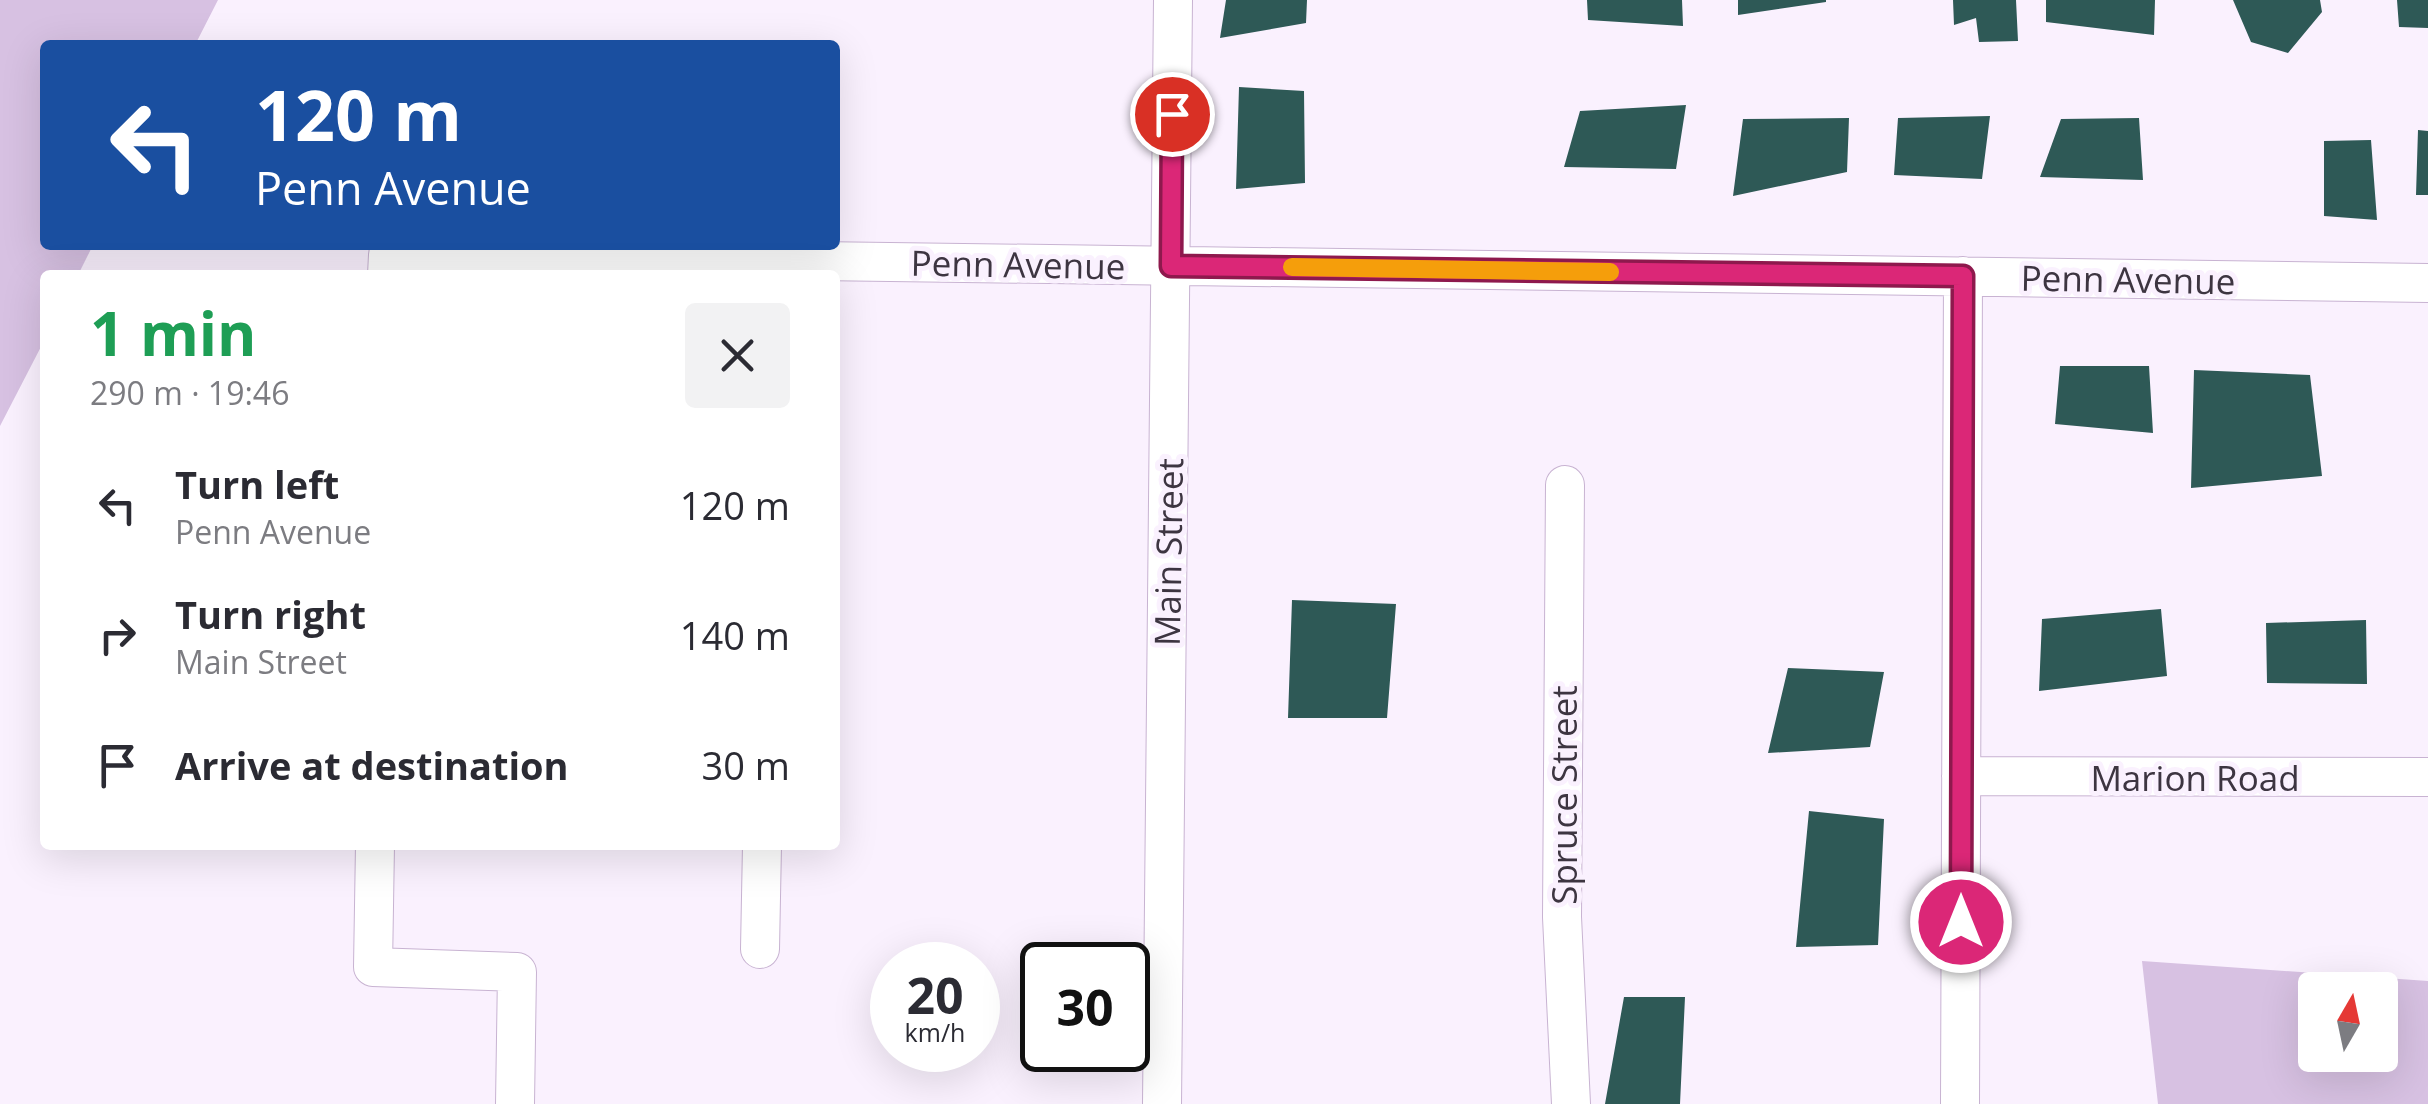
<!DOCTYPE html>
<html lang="en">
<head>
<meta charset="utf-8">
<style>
	body { margin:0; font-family:"Open Sans",sans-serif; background:#f2f2f3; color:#2b2b33; height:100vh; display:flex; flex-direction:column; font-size:38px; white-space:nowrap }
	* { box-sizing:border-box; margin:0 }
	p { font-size:32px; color:#7c7c81 }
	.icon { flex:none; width:55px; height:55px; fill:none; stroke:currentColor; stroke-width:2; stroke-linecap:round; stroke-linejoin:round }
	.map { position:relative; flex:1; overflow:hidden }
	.side { position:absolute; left:40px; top:270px; width:800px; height:580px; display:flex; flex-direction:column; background:#fff; border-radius:10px; box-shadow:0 10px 40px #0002 }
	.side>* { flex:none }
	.hud { position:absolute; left:40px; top:40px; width:800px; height:210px; border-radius:10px; box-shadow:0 10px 40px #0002; background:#1a4fa0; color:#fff; overflow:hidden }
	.needle { width:65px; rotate:9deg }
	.buttons { position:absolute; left:2298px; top:972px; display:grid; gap:20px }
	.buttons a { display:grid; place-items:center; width:100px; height:100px; border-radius:10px; background:#fff; box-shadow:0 10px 40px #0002; font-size:50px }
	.speed { position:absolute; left:870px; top:942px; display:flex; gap:20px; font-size:50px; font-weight:700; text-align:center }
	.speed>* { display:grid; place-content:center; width:130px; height:130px; border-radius:50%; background:#fff; box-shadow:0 10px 40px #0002; line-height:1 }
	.speed small { font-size:25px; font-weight:400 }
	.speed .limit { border:5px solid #111; border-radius:15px; background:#fff; color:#111 }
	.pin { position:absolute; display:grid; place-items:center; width:85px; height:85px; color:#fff; margin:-42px; border:5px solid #fff; border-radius:50%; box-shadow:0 2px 10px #0007 }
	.me { position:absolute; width:110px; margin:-55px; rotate:0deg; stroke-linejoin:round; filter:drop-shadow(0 0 8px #0008) }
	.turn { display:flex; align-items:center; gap:35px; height:210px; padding:0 50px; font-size:45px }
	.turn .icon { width:130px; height:130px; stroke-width:2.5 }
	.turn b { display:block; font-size:70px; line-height:85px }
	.round { display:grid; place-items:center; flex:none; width:105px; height:105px; border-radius:10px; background:#f2f2f3 }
	.overview { display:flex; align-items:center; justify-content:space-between; height:170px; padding:0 50px }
	h1 { font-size:60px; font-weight:700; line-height:75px; color:#1e9e55 }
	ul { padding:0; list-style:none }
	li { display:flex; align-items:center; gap:30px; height:130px; padding:0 50px }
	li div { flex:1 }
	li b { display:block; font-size:38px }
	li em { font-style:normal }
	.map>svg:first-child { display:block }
</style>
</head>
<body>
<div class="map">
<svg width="2428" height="1104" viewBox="0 0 2428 1104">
	<rect width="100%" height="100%" fill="#faf1fe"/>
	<path fill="#d7c1e2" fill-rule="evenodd" d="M0,0H218L195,45H45V245H93L78,275H45V339L0,426Z
		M2142,961L2428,981V1104H2158ZM2315,990H2380V1055H2315Z"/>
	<path fill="#2e5956" d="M1226,0H1307L1306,23L1220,38Z
		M1587,0H1682L1683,26L1588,20Z
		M1738,0H1826V2L1738,15Z
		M1953,0H2016L2018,41L1979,42L1976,18L1954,25Z
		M2046,0H2155L2154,35L2046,22Z
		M2233,0H2320L2322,12L2288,53L2251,42Z
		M2397,0H2428V28L2399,27Z
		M1239,87L1304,91L1305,183L1236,189Z
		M1686,105L1676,169L1564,167L1580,111Z
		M1990,116L1982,179L1894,175L1898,118Z
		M1849,118L1847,172L1733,196L1743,119Z
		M2139,118L2143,180L2040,177L2061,119Z
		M2418,130L2428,131V195H2416Z
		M2371,140L2377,220L2324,216V141Z
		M2060,366H2149L2153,433L2055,424Z
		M2194,370L2310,375L2322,476L2191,488Z
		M1292,600L1396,604L1387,718H1288Z
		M2161,609L2167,676L2039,691L2042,619Z
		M2366,620L2367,684L2267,683L2266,623Z
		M1788,668L1884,672L1870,747L1768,753Z
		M1809,811L1884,819L1878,945L1796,947Z
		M1624,997H1685L1680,1104H1605Z"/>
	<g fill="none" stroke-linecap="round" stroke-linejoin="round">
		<g stroke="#c8b3d2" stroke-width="40">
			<path id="minor" d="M387,275L388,255L2428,283
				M1565,485L1562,917L1571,1104
				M1961,776L2428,777
				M375,845L373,967L517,972L515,1104
				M760,949L762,845
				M1162,1104L1173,0
				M1960,1104L1963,276"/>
		</g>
		<use href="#minor" stroke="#fff" stroke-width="38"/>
	</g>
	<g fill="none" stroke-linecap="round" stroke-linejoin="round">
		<g stroke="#8e194d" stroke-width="25">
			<path id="route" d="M1172,114L1171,266L1963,276L1961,922"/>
		</g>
		<use href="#route" stroke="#db2777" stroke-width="18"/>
		<path stroke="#f59e0b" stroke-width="18" d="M1292,267L1610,272"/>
	</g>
	<g text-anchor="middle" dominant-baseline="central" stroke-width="10" stroke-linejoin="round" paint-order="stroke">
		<g font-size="35" fill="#3d3541" stroke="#faf1fe">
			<text transform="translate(1018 264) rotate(1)">Penn Avenue</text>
			<text transform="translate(2128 279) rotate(1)">Penn Avenue</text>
			<text transform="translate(1168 552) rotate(-89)">Main Street</text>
			<text x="2195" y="777">Marion Road</text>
			<text transform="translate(1563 795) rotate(-90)">Spruce Street</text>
		</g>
	</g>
</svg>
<div class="buttons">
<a><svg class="needle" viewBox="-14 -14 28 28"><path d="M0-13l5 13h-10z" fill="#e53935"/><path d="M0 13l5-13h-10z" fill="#7c7c81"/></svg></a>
</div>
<div class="speed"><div>20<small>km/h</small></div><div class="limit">30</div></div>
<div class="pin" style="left:1172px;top:114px;background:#d93025"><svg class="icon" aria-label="arrive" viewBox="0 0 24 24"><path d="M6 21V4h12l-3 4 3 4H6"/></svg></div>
<svg class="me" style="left:1961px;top:922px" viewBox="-20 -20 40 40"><circle r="17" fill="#db2777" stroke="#fff" stroke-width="3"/><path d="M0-11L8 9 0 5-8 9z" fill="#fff"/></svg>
<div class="hud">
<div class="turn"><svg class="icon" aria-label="left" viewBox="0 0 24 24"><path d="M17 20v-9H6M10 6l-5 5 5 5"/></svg><div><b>120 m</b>Penn Avenue</div></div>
</div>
<section class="side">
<div class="overview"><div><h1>1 min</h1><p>290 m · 19:46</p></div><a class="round"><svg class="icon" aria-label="close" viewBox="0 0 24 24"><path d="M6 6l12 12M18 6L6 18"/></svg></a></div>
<ul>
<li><svg class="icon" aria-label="left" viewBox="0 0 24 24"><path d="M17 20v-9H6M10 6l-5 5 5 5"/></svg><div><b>Turn left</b><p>Penn Avenue</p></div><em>120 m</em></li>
<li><svg class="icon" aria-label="right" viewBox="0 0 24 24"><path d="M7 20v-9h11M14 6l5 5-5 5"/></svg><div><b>Turn right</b><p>Main Street</p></div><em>140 m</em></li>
<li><svg class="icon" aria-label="arrive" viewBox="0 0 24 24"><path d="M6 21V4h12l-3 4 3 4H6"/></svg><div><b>Arrive at destination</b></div><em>30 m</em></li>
</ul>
</section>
</div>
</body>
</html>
